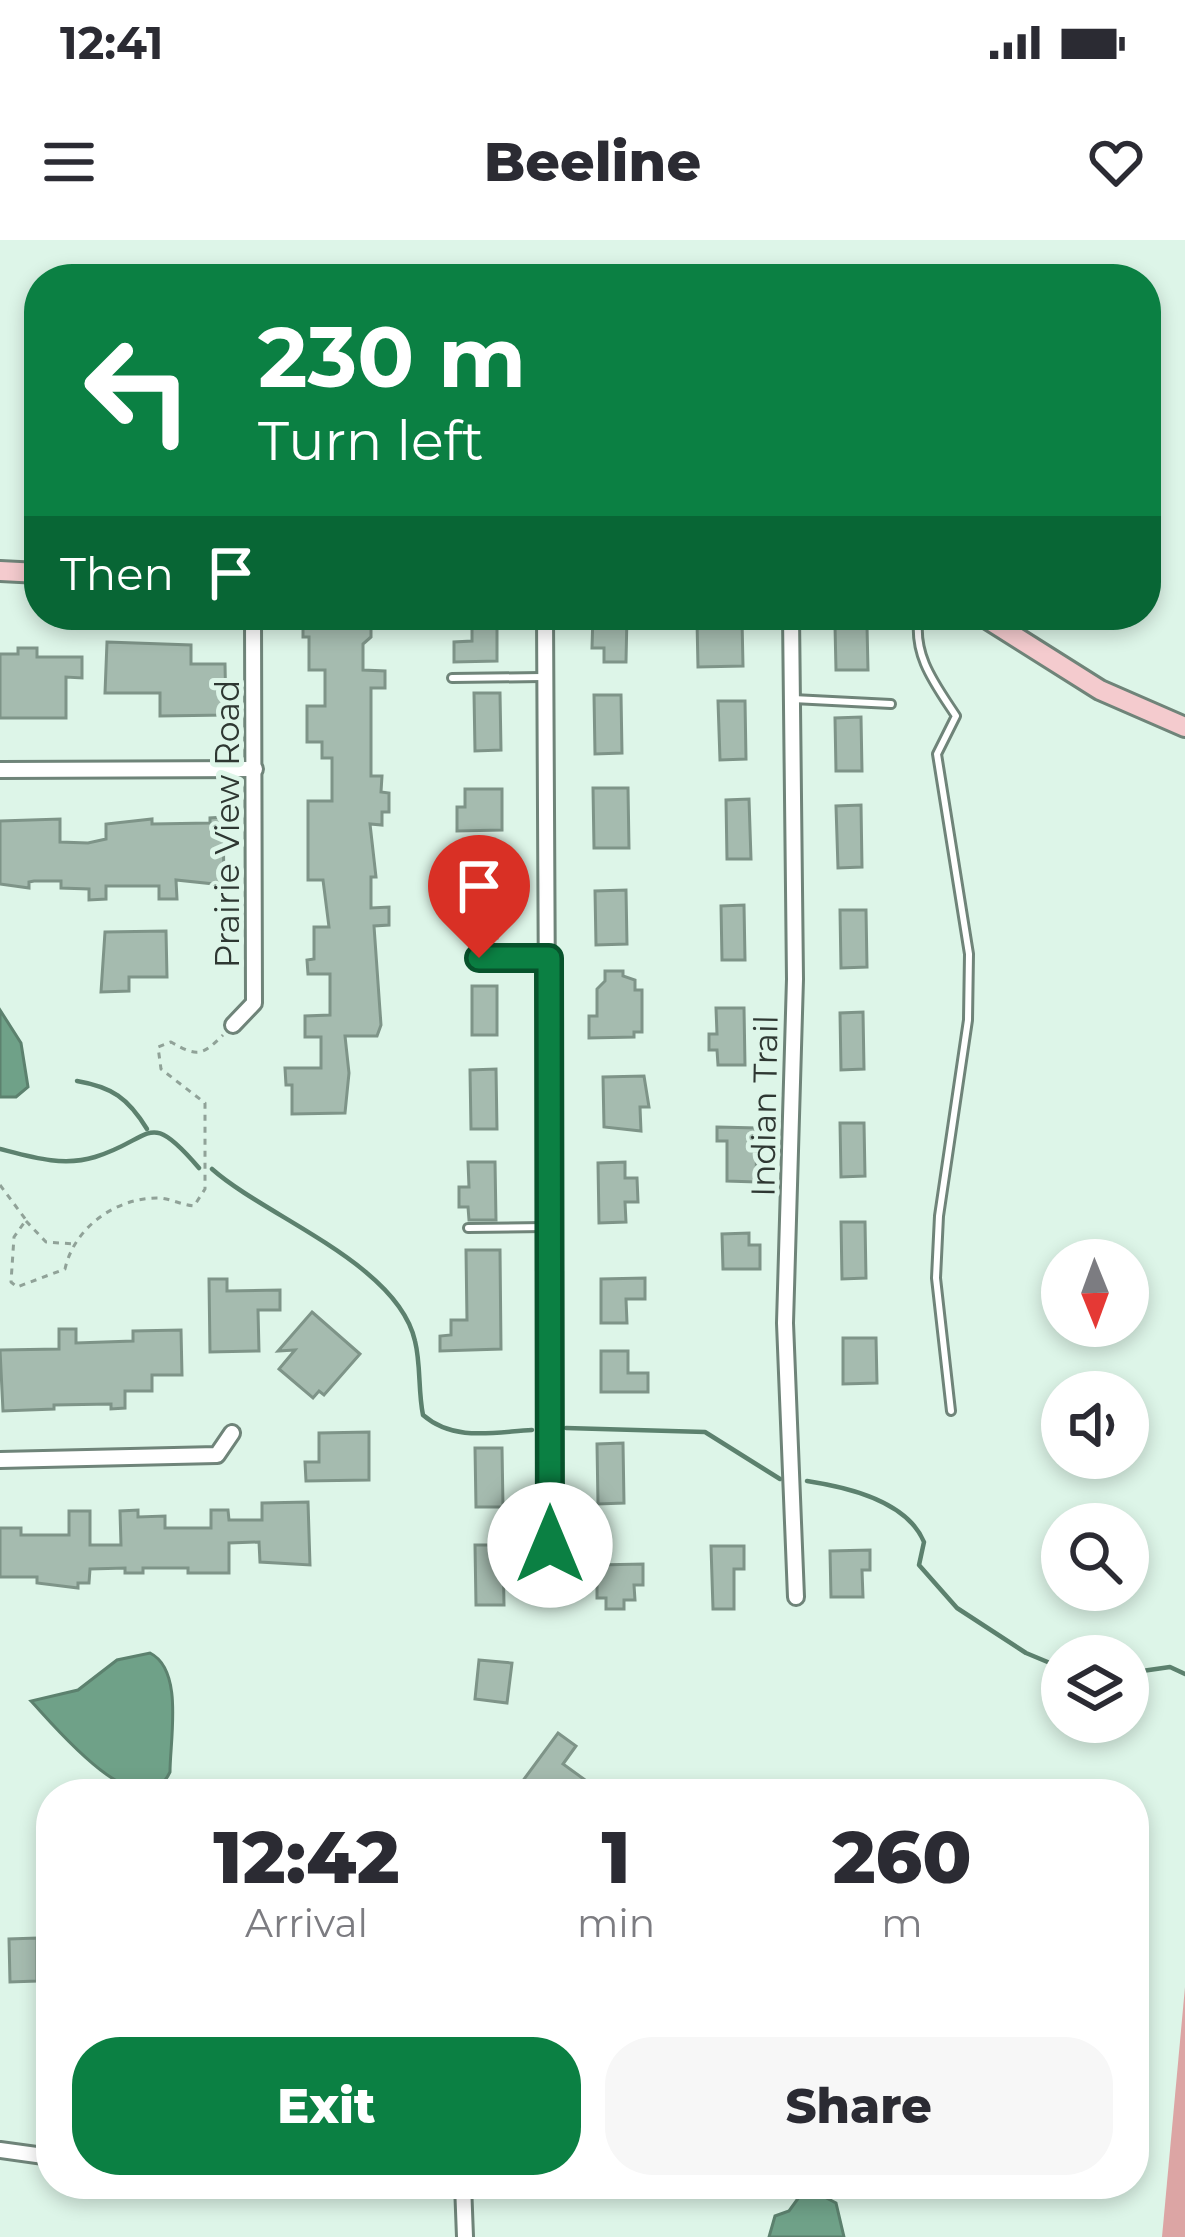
<!DOCTYPE html>
<style>
:root{--surface:#fff;--page:#f7f7f7;--text:#2b2b33;--muted:#7c7c81;--accent:#0b8043}
body{margin:0;font-family:Montserrat,sans-serif;background:var(--page);color:var(--text);height:100vh;display:flex;flex-direction:column;font-size:45px;white-space:nowrap}
*{box-sizing:border-box;margin:0}
p{font-size:39px;color:var(--muted)}
.icon{flex:none;width:66px;height:66px;fill:none;stroke:currentColor;stroke-width:2;stroke-linecap:round;stroke-linejoin:round}
.map{position:relative;flex:1;overflow:hidden}
.drawer{position:absolute;left:36px;top:1539px;width:1113px;height:420px;display:flex;flex-direction:column;background:var(--surface);border-radius:48px;box-shadow:0 6px 18px #0003}
.drawer>*{flex:none}
.guide{position:absolute;left:24px;top:24px;width:1137px;height:366px;border-radius:48px;box-shadow:0 6px 18px #0003;background:#0b8043;color:#fff;overflow:hidden}
.needle{width:78px;rotate:179deg}
.controls{position:absolute;left:1041px;top:999px;display:grid;gap:24px}
.controls a{display:grid;place-items:center;width:108px;height:108px;border-radius:50%;background:var(--surface);box-shadow:0 6px 18px #0003;font-size:60px}
.pin{position:absolute;display:grid;place-items:center;width:102px;height:102px;color:#fff;margin:-123px -51px;border-radius:50% 50% 50% 0;rotate:-45deg;box-shadow:0 0 12px #0007}
.pin .icon{rotate:45deg}
.me{position:absolute;width:132px;margin:-66px;rotate:0deg;stroke-linejoin:round;filter:drop-shadow(0 0 9px #0008)}
.turn{display:flex;align-items:center;gap:42px;height:252px;padding:0 36px;font-size:54px}
.turn .icon{width:156px;height:156px;stroke-width:2.5}
.turn b{display:block;font-size:84px;line-height:102px}
.then{display:flex;align-items:center;height:114px;padding:0 36px;background:#0003;gap:24px;font-size:45px}
.eta{display:flex;justify-content:space-evenly;align-items:center;height:204px;text-align:center}
.eta b{font-size:72px;font-weight:800;line-height:84px}
.cta{display:flex;gap:24px;margin-top:auto;padding:24px 36px}
.cta a{flex:1;height:138px;border-radius:48px;background:var(--accent);color:#fff;font-size:48px;font-weight:800;line-height:138px;text-align:center}
.cta a+a{background:var(--page);color:var(--text)}
.status{display:flex;justify-content:space-between;align-items:center;height:84px;padding:0 60px;background:var(--surface);direction:ltr}
.status svg{height:33px;fill:currentColor}
header{display:flex;justify-content:space-between;align-items:center;height:156px;padding:0 36px;background:var(--surface);font-size:54px;font-weight:800}
.map>svg:first-child{display:block}
.forest{fill:#dca5a4}
.water{fill:#6fa188;stroke:#5c816e;stroke-width:3}
.lines{fill:none;stroke-linecap:round;stroke-linejoin:round}
.stream{stroke:#5c816e;stroke-width:4.5}
.building{fill:#a5bbaf;stroke:#7e9488;stroke-width:3}
.lane-casing{stroke:#6f8479;stroke-width:12}
.street-casing{stroke:#6f8479;stroke-width:20}
.secondary-casing{stroke:#6f8479;stroke-width:24}
.path{stroke:#90a298;stroke-width:3;stroke-dasharray:6 6;stroke-linecap:butt}
.lane{stroke:#fff;stroke-width:6}
.street{stroke:#fff;stroke-width:14}
.secondary{stroke:#f4cbce;stroke-width:18}
.route-casing{stroke:#07532c;stroke-width:30}
.route{stroke:#0b8043;stroke-width:21}
.labels{text-anchor:middle;stroke-width:10;stroke-linejoin:round;paint-order:stroke}
.street-label{font-size:33px;fill:#2e3732;stroke:#ddf5e8}
</style>
<div class="status"><b>12:41</b><svg viewBox="0 0 49 12"><path d="M0 12V9h3v3zM5 12V6h3v6zM10 12V3h3v9zM15 12V0h3v12zM26 1h20v11H26zM47 4h2v5h-2z"/></svg></div>
<header><svg class="icon" aria-label="menu" viewBox="0 0 24 24"><path d="M4 6h16M4 12h16M4 18h16"/></svg>Beeline<svg class="icon" aria-label="heart" viewBox="0 0 24 24"><path d="M12 20l-8-8c-3-5 5-10 8-4 3-6 11-1 8 4z"/></svg></header>
<div class="map">
<svg width="1185" height="1997" viewBox="0 0 1185 1997">
<rect width="100%" height="100%" fill="#ddf5e8"/>
<!-- forest -->
<polygon class="forest" points="1185,1747 1185,1997 1162,1997"/>
<!-- water -->
<g class="water">
<polygon points="0,770 21,803 28,847 16,857 0,857"/>
<path d="M 150,1413 C 184,1430 170,1499 170,1532 C 141,1593 52,1483 31,1461 L 78,1450 L 117,1420 Z"/>
<polygon points="815,1952 836,1963 844,1997 769,1997 775,1976 789,1971 802,1953"/>
</g>
<g class="lines">
<!-- stream -->
<g class="stream">
<path d="M 77,841 C 112,847 128,858 147,889"/>
<path d="M 0,909 C 31,917 63,927 95,917 C 154,899 147,867 199,928"/>
<path d="M 212,929 C 266,977 398,1024 415,1101 C 421,1125 418,1151 423,1175 C 454,1202 494,1192 532,1190"/>
<polyline points="566,1188 705,1192 780,1239"/>
<path d="M 807,1241 C 847,1247 907,1261 924,1302 L 919,1325 L 957,1368 L 1026,1413 L 1062,1428"/>
<polyline points="1128,1433 1170,1427 1185,1434"/>
</g>
</g>
<!-- building -->
<g class="building">
<polygon points="593,375 627,375 626,422 604,422 604,408 592,408"/>
<polygon points="472,377 497,377 497,421 454,422 454,402 472,401"/>
<polygon points="742,380 743,426 698,427 697,381"/>
<polygon points="371,382 371,397 363,404 363,430 385,431 385,448 371,448 371,536 382,536 381,552 389,553 389,572 382,572 382,585 370,584 376,637 371,637 371,668 389,667 389,685 374,686 381,785 377,796 345,796 349,833 345,873 292,874 292,845 286,845 285,828 321,828 321,797 305,797 305,776 330,775 330,734 308,734 307,720 314,719 314,687 329,687 323,640 308,640 308,561 332,561 332,518 322,518 322,502 307,502 307,466 325,466 325,430 309,430 309,397 303,397 303,383"/>
<polygon points="835,386 867,386 868,430 836,430"/>
<polygon points="107,402 191,405 191,424 225,424 226,475 160,476 160,453 105,453"/>
<polygon points="18,408 37,408 37,417 82,417 82,438 66,437 66,478 0,478 0,414 18,414"/>
<polygon points="474,453 500,453 501,510 475,511"/>
<polygon points="594,455 621,455 622,513 595,514"/>
<polygon points="718,461 745,461 746,519 720,520"/>
<polygon points="861,477 862,531 836,531 835,478"/>
<polygon points="593,548 628,548 629,608 594,608"/>
<polygon points="465,549 502,549 502,590 457,591 457,567 465,567"/>
<polygon points="749,559 751,619 727,619 726,560"/>
<polygon points="861,565 862,627 838,628 836,566"/>
<polygon points="223,577 224,645 176,640 177,659 159,659 159,646 106,646 106,659 89,660 89,649 61,648 61,641 34,641 29,642 29,648 0,644 0,581 60,579 60,602 88,603 106,599 106,584 152,579 152,584 210,583 210,578"/>
<polygon points="496,642 497,698 471,698 470,643"/>
<polygon points="626,650 627,704 596,705 595,651"/>
<polygon points="744,665 745,720 722,720 721,666"/>
<polygon points="840,670 866,670 867,727 841,728"/>
<polygon points="166,691 167,737 129,737 129,751 101,752 105,692"/>
<polygon points="605,731 623,731 623,736 635,740 635,750 642,750 642,792 634,792 634,797 589,798 589,776 597,776 597,749 605,741"/>
<rect x="472" y="746" width="25" height="49"/>
<polygon points="716,768 744,768 745,825 718,825 717,810 709,810 709,794 717,794"/>
<polygon points="863,772 864,829 841,830 840,773"/>
<polygon points="496,829 497,889 471,889 470,830"/>
<polygon points="644,836 649,867 640,867 641,891 604,887 603,837"/>
<polygon points="840,883 864,883 865,936 841,937"/>
<polygon points="717,887 757,888 756,942 727,941 727,901 717,901"/>
<polygon points="468,922 495,922 496,980 469,980 468,967 459,967 459,947 469,947"/>
<polygon points="625,922 625,938 637,938 638,962 625,962 626,982 599,983 598,923"/>
<polygon points="841,982 865,982 866,1038 842,1039"/>
<polygon points="749,993 749,1005 760,1005 760,1029 723,1029 722,994"/>
<polygon points="466,1010 500,1010 501,1109 440,1111 440,1096 451,1095 451,1080 467,1080"/>
<polygon points="645,1038 645,1059 626,1059 627,1083 601,1083 601,1039"/>
<polygon points="209,1039 227,1039 227,1051 280,1050 280,1070 258,1070 259,1111 210,1112"/>
<polygon points="312,1072 360,1114 324,1155 319,1151 313,1158 279,1129 295,1110 278,1111"/>
<polygon points="59,1089 76,1089 76,1103 133,1101 133,1091 181,1090 182,1135 152,1135 152,1151 125,1151 125,1168 111,1169 111,1164 54,1165 54,1169 3,1171 0,1110 59,1109"/>
<polygon points="843,1098 876,1098 877,1143 843,1144"/>
<polygon points="601,1111 628,1111 628,1133 648,1133 648,1152 601,1152"/>
<polygon points="369,1192 369,1240 306,1241 305,1222 319,1222 319,1193"/>
<polygon points="623,1203 624,1263 598,1264 597,1204"/>
<polygon points="475,1208 502,1208 503,1267 476,1267"/>
<polygon points="308,1262 310,1325 260,1322 259,1302 229,1303 229,1333 188,1333 188,1328 143,1328 143,1333 125,1333 125,1328 90,1329 89,1343 78,1343 78,1348 37,1343 37,1337 0,1337 0,1288 21,1288 21,1295 69,1295 69,1271 90,1271 90,1305 121,1305 120,1271 138,1270 138,1277 165,1276 165,1288 211,1288 211,1270 228,1270 229,1280 262,1280 262,1263"/>
<polygon points="475,1305 503,1305 504,1365 476,1365"/>
<polygon points="711,1306 744,1306 744,1329 734,1329 734,1369 713,1369"/>
<polygon points="870,1310 870,1330 862,1330 863,1357 831,1357 830,1311"/>
<polygon points="643,1324 643,1345 634,1345 635,1360 624,1360 624,1369 606,1369 606,1358 597,1358 597,1325"/>
<polygon points="479,1420 512,1423 507,1463 475,1459"/>
<polygon points="558,1493 576,1506 563,1524 592,1545 585,1554 531,1554 519,1546"/>
<polygon points="37,1698 37,1741 10,1742 9,1699"/>
</g>
<g class="lines">
<defs>
<g id="lane">
<path d="M 919,375 C 912,415 935,444 956,476 L 937,514 L 969,714 L 968,780 L 939,976 L 936,1038 L 951,1171"/>
<polyline points="452,438 542,437"/>
<polyline points="793,459 891,464"/>
<polyline points="479,719 545,718"/>
<polyline points="468,988 545,987"/>
</g>
<g id="street">
<polyline points="545,375 550,1350"/>
<polyline points="791,375 795,739 785,1083 796,1357"/>
<polyline points="0,530 255,529"/>
<polyline points="233,785 254,763 253,375"/>
<polyline points="0,1220 217,1215 232,1193"/>
<polyline points="0,1910 51,1917"/>
<polyline points="463,1944 465,1997"/>
</g>
<g id="secondary">
<polyline points="0,331 39,333"/>
<polyline points="981,375 1100,450 1185,487"/>
</g>
</defs>
<!-- lane casing -->
<use href="#lane" class="lane-casing"/>
<!-- street casing -->
<use href="#street" class="street-casing"/>
<!-- secondary casing -->
<use href="#secondary" class="secondary-casing"/>
<!-- path -->
<g class="path">
<path d="M 0,945 L 26,980 L 14,997 L 11,1042 L 17,1047 L 65,1029 C 74,988 115,958 157,958 C 170,958 181,965 194,966 L 205,949 L 205,863 L 161,829 L 158,807 L 171,802 C 197,817 202,816 223,795"/>
<polyline points="26,981 46,1002 74,1004"/>
</g>
<!-- lane -->
<use href="#lane" class="lane"/>
<!-- street -->
<use href="#street" class="street"/>
<!-- secondary -->
<use href="#secondary" class="secondary"/>
</g>
<g class="lines">
<defs>
<polyline id="route" points="479,718 549,718 550,1305"/>
</defs>
<!-- route casing -->
<use href="#route" class="route-casing"/>
<!-- route -->
<use href="#route" class="route"/>
</g>
<g class="labels">
<!-- street labels -->
<g class="street-label">
<text transform="translate(227 584) rotate(-90)" y="12">Prairie View Road</text>
<text transform="translate(764 866) rotate(-89)" y="12">Indian Trail</text>
</g>
</g>
</svg>
<div class="controls">
<a><svg class="needle" viewBox="-14 -14 28 28"><path d="M0-13l5 13h-10z" fill="#e53935"/><path d="M0 13l5-13h-10z" fill="#7c7c81"/></svg></a>
<a><svg class="icon" aria-label="sound" viewBox="0 0 24 24"><path d="M4 9h4l5-4v14l-5-4H4zM17 9q2 3 0 6"/></svg></a>
<a><svg class="icon" aria-label="search" viewBox="0 0 24 24"><circle cx="10" cy="10" r="6"/><path d="M15 15l6 6"/></svg></a>
<a><svg class="icon" aria-label="layers" viewBox="0 0 24 24"><path d="M12 4l9 5-9 5-9-5zM3 14l9 5 9-5"/></svg></a>
</div>
<div class="pin" style="left:479px;top:718px;background:#d93025"><svg class="icon" aria-label="arrive" viewBox="0 0 24 24"><path d="M6 21V4h12l-3 4 3 4H6"/></svg></div>
<svg class="me" style="left:550px;top:1305px" viewBox="-20 -20 40 40"><circle r="19" fill="#fff"/><path d="M0-13L10 11 0 6-10 11z" fill="#0b8043"/></svg>
<div class="guide">
<div class="turn"><svg class="icon" aria-label="left" viewBox="0 0 24 24"><path d="M17 20v-9H6M10 6l-5 5 5 5"/></svg><div><b>230 m</b>Turn left</div></div>
<div class="then">Then<svg class="icon" aria-label="arrive" viewBox="0 0 24 24"><path d="M6 21V4h12l-3 4 3 4H6"/></svg></div>
</div>
<section class="drawer">
<div class="eta">
<div><b>12:42</b><p>Arrival</p></div>
<div><b>1</b><p>min</p></div>
<div><b>260</b><p>m</p></div>
</div>
<div class="cta"><a>Exit</a><a>Share</a></div>
</section>
</div>
